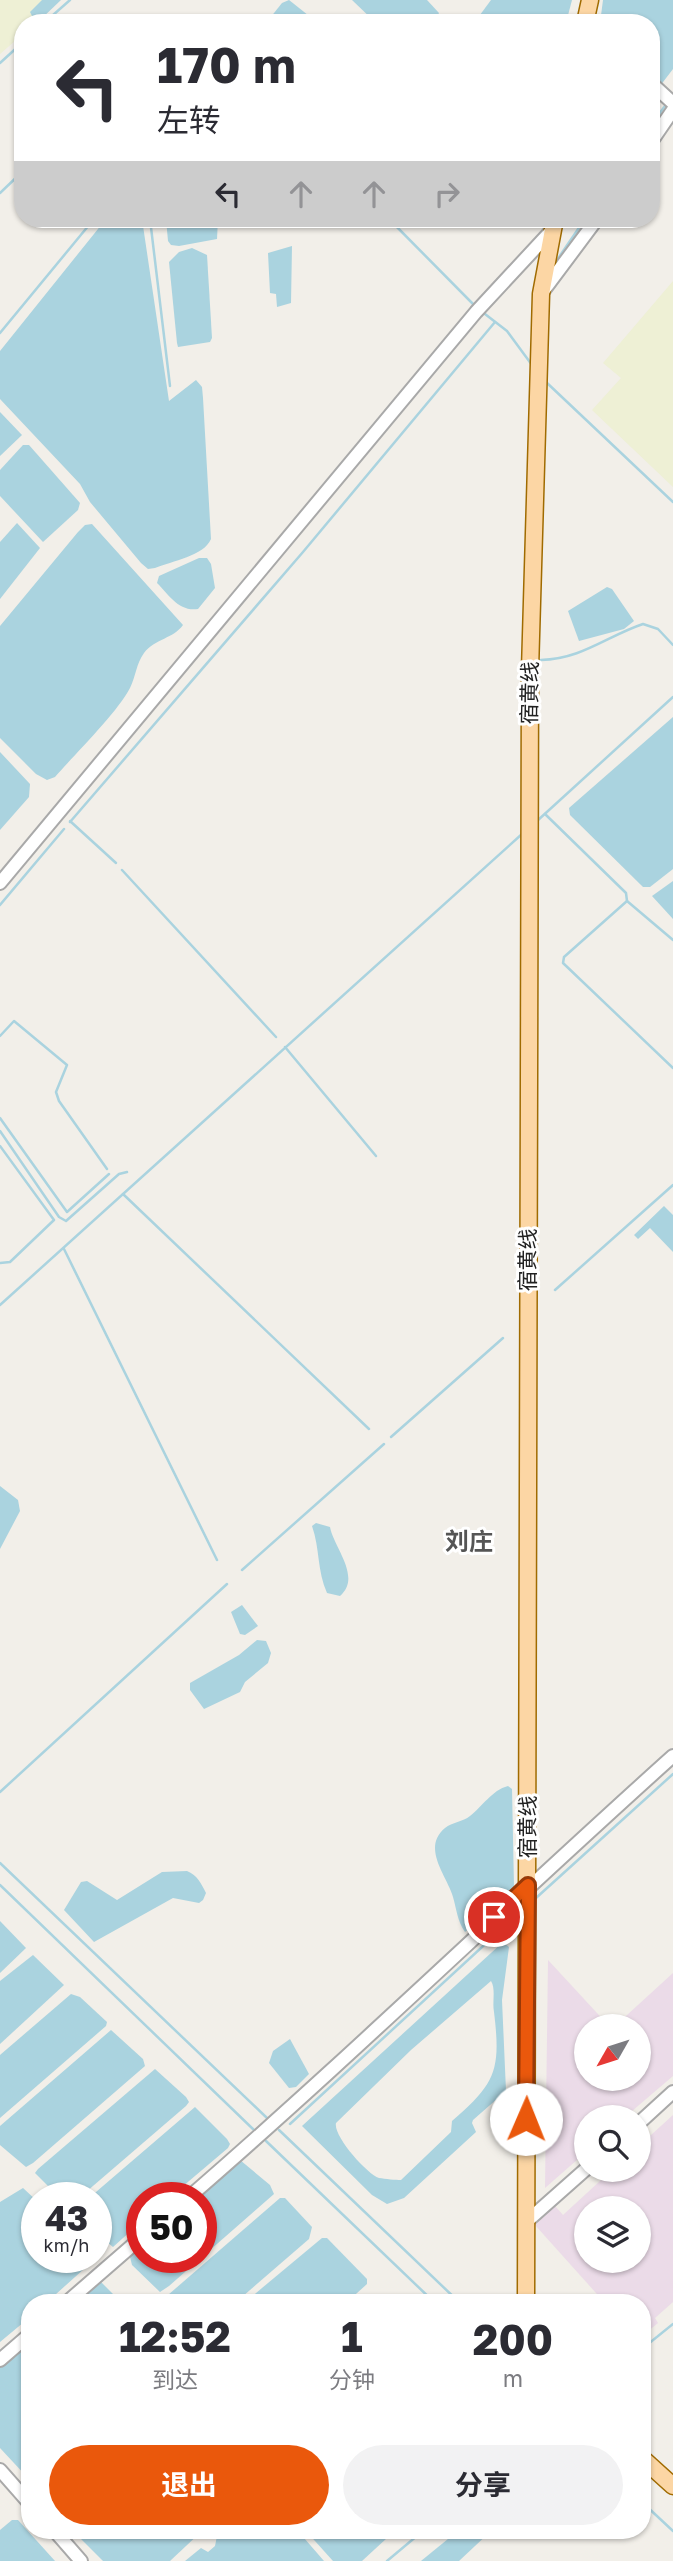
<!DOCTYPE html>
<html lang="zh">
<meta charset="utf-8">
<style>
:root{--surface:#fff;--page:#f2f2f3;--text:#2b2b33;--muted:#7c7c81;--accent:#ea580c}
body{margin:0;font-family:"Golos Text","Noto Sans SC",sans-serif;background:var(--page);color:var(--text);height:100vh;display:flex;flex-direction:column;font-size:26px;white-space:nowrap}
*{box-sizing:border-box;margin:0}
p{font-size:23px;color:var(--muted)}
.icon{flex:none;width:38px;height:38px;fill:none;stroke:currentColor;stroke-width:2;stroke-linecap:round;stroke-linejoin:round}
.map{position:relative;flex:1;overflow:hidden}
.sheet{position:absolute;left:21px;top:2294px;width:630px;height:245px;display:flex;flex-direction:column;background:var(--surface);border-radius:28px;box-shadow:0 2px 5px #0004}
.sheet>*{flex:none}
.top-card{position:absolute;left:14px;top:14px;width:646px;height:214px;border-radius:28px;box-shadow:0 2px 5px #0004;background:#fff;color:var(--text);overflow:hidden}
.needle{width:46px;rotate:231deg}
.buttons{position:absolute;left:574px;top:2014px;display:grid;gap:14px}
.buttons a{display:grid;place-items:center;width:77px;height:77px;border-radius:50%;background:var(--surface);box-shadow:0 2px 5px #0004;font-size:35px}
.speed{position:absolute;left:21px;top:2182px;display:flex;gap:14px;font-size:35px;font-weight:700;text-align:center}
.speed>*{display:grid;place-content:center;width:91px;height:91px;border-radius:50%;background:var(--surface);box-shadow:0 2px 5px #0004;line-height:1}
.speed small{font-size:18px;font-weight:400}
.speed .limit{border:10px solid #d22;background:#fff;color:#111}
.pin{position:absolute;display:grid;place-items:center;width:60px;height:60px;color:#fff;margin:-30px;border:4px solid #fff;border-radius:50%;box-shadow:0 2px 7px #0007}
.me{position:absolute;width:77px;margin:-38px;rotate:1deg;stroke-linejoin:round;filter:drop-shadow(0 0 5px #0008)}
.turn{display:flex;align-items:center;gap:24px;height:147px;padding:0 28px;font-size:32px}
.turn .icon{width:91px;height:91px;stroke-width:2.5}
.turn b{display:block;font-size:49px;line-height:60px}
.lanes{display:flex;align-items:center;height:66px;padding:0 28px;background:#0003;justify-content:center;gap:35px;direction:ltr}
.lanes .off{opacity:.35}
.eta{display:flex;justify-content:space-evenly;align-items:center;height:119px;text-align:center}
.eta b{font-size:42px;font-weight:700;line-height:49px}
.primary-button{display:flex;gap:14px;margin-top:auto;padding:14px 28px}
.primary-button a{flex:1;height:80px;border-radius:42px;background:var(--accent);color:#fff;font-size:28px;font-weight:700;line-height:80px;text-align:center}
.primary-button a+a{background:var(--page);color:var(--text)}
.map>svg:first-child{display:block}
.industrial{fill:#ebdbe8;fill-rule:evenodd}
.farmland{fill:#eef0d5}
.water{fill:#aad3df;fill-rule:evenodd}
.lines{fill:none;stroke-linecap:round;stroke-linejoin:round}
.stream{stroke:#aad3df;stroke-width:2.5}
.minor-casing{stroke:#a9a9a9;stroke-width:16}
.major-casing{stroke:#a06b00;stroke-width:19}
.minor{stroke:#fff;stroke-width:12}
.major{stroke:#fcd6a4;stroke-width:16}
.route-casing{stroke:#983908;stroke-width:18}
.route{stroke:#ea580c;stroke-width:12}
.labels{text-anchor:middle;stroke-width:6;stroke-linejoin:round;paint-order:stroke}
.street-label{font-size:21px;fill:#222;stroke:#fff}
.quarter-label{font-size:24px;font-weight:bold;fill:#555;stroke:#fff}
</style>
<div class="map">
<svg width="673" height="2561" viewBox="0 0 673 2561">
<rect width="100%" height="100%" fill="#f2efe9"/>
<!-- industrial -->
<g class="industrial">
<polygon points="548,1960 609,2026 586,2026 586,2079 639,2079 639,2026 615,2026 673,1973 673,2076 625,2117 586,2118 586,2152 545,2188"/>
<path d="M 673,2115 L 673,2302 L 655,2318 L 658,2323 L 642,2336 L 642,2303 L 605,2303 L 535,2225 L 555,2206 L 563,2215 L 612,2170 L 639,2170 L 639,2146 ZM 586,2208 L 639,2208 L 639,2261 L 586,2261 Z"/>
</g>
<!-- farmland -->
<g class="farmland">
<polygon points="0,0 60,0 35,23 23,23 23,34 0,54"/>
<polygon points="673,281 673,487 592,410 621,378 603,363"/>
</g>
<!-- water -->
<g class="water">
<polygon points="42,0 61,0 39,21 34,20 30,12"/>
<polygon points="289,0 318,23 266,23 282,3"/>
<polygon points="352,0 427,0 439,13 434,23 376,23"/>
<polygon points="491,0 572,0 566,23 474,23"/>
<polygon points="603,0 673,0 673,69 660,86 651,79 651,23 600,23"/>
<path d="M 106,219 L 142,219 L 169,401 L 196,380 L 202,387 L 203,398 L 211,539 C 204,556 172,561 155,568 L 148,569 L 141,563 L 90,502 L 80,484 L 0,399 L 0,351 Z"/>
<polygon points="166,219 218,219 217,239 179,246 171,245 168,241"/>
<polygon points="292,246 291,303 277,307 276,294 270,293 268,253"/>
<polygon points="192,248 207,255 212,338 210,342 178,347 177,343 169,262 179,252"/>
<polygon points="0,412 22,435 0,456"/>
<polygon points="23,445 29,445 80,503 78,510 43,542 0,496 0,470"/>
<polygon points="17,523 40,548 0,599 0,542"/>
<path d="M 92,524 L 183,625 C 173,639 156,638 144,653 C 136,664 136,676 130,688 C 117,713 75,754 55,777 L 47,780 L 36,774 L 0,738 L 0,626 L 78,532 L 85,525 Z"/>
<path d="M 199,558 L 207,558 L 211,564 L 215,588 L 198,609 C 179,612 169,595 157,583 L 159,576 Z"/>
<polygon points="607,587 612,589 634,621 624,629 579,641 568,611"/>
<polygon points="673,717 673,869 650,887 643,887 570,815 569,808"/>
<polygon points="0,752 30,784 29,797 0,830"/>
<polygon points="673,881 673,919 652,896"/>
<polygon points="664,1206 673,1215 673,1252 650,1228 638,1239 634,1235"/>
<polygon points="0,1486 18,1500 20,1511 0,1549"/>
<path d="M 316,1523 L 330,1527 C 334,1548 362,1577 340,1596 L 327,1593 C 317,1571 320,1549 312,1526 Z"/>
<polygon points="242,1605 258,1626 245,1635 240,1634 231,1612"/>
<polygon points="257,1640 266,1641 271,1653 268,1663 245,1682 240,1692 204,1709 190,1690 190,1683 239,1655"/>
<path d="M 508,1786 L 512,1789 L 514,1887 L 465,1932 C 457,1920 457,1911 453,1897 C 447,1876 421,1848 445,1828 C 452,1822 463,1822 470,1816 C 482,1807 492,1790 508,1786 Z"/>
<path d="M 187,1871 C 197,1875 201,1883 206,1893 L 203,1900 L 199,1903 L 173,1898 L 94,1942 L 64,1910 L 81,1882 L 87,1881 L 117,1900 L 162,1872 Z"/>
<polygon points="0,1921 26,1948 0,1973"/>
<path d="M 503,1942 L 509,1947 L 502,2000 L 506,2091 L 473,2120 L 472,2123 L 476,2132 L 404,2198 L 387,2204 L 372,2195 L 302,2126 ZM 491,1981 C 496,1989 492,2002 494,2012 C 501,2070 496,2083 452,2121 L 451,2132 L 401,2180 C 396,2180 385,2179 379,2178 C 367,2174 333,2136 336,2123 L 411,2050 Z"/>
<polygon points="33,1955 64,1985 0,2044 0,1981"/>
<polygon points="71,1994 80,1997 107,2022 106,2026 0,2118 0,2055"/>
<polygon points="111,2030 143,2059 145,2066 33,2163 26,2167 0,2145 0,2126"/>
<polygon points="290,2039 309,2074 296,2087 289,2088 269,2063 273,2051"/>
<polygon points="155,2069 186,2097 189,2102 186,2106 79,2198 60,2198 35,2173 38,2169"/>
<polygon points="195,2107 227,2139 230,2144 228,2148 169,2198 142,2198 142,2221 113,2247 96,2233 96,2198 89,2198"/>
<polygon points="240,2160 270,2185 274,2194 169,2286 160,2292 132,2265 130,2257 142,2245 142,2258 201,2258 201,2198 196,2198"/>
<polygon points="23,2188 37,2201 37,2258 94,2258 94,2260 46,2303 30,2303 30,2317 0,2342 0,2202"/>
<polygon points="280,2198 285,2198 312,2227 309,2239 235,2303 168,2302 166,2299 168,2295"/>
<polygon points="322,2238 327,2238 367,2279 367,2284 346,2303 244,2303"/>
<polygon points="99,2280 122,2303 72,2303"/>
<polygon points="30,2340 30,2476 27,2477 0,2448 0,2365"/>
<polygon points="12,2520 18,2520 55,2561 0,2561 0,2530"/>
<polygon points="459,2530 491,2531 459,2561 421,2561"/>
<polygon points="77,2531 77,2530 202,2531 170,2561 103,2561 81,2539"/>
<polygon points="218,2531 298,2531 324,2561 185,2561 201,2548 208,2552 215,2546"/>
<polygon points="306,2531 389,2531 387,2538 362,2561 333,2561"/>
</g>
<g class="lines">
<!-- stream -->
<g class="stream">
<polyline points="44,23 70,0"/>
<polyline points="176,23 180,19 183,23"/>
<polyline points="0,63 23,42"/>
<polyline points="651,125 665,106"/>
<polyline points="0,193 23,171"/>
<polyline points="150,219 170,386"/>
<polyline points="389,219 473,304"/>
<polyline points="557,260 585,219"/>
<polyline points="485,314 507,331 532,365"/>
<polyline points="0,333 94,219"/>
<polyline points="546,382 673,502"/>
<path d="M 541,660 C 582,659 607,636 643,624 L 658,629 L 673,645"/>
<polyline points="545,814 626,893 627,901"/>
<polyline points="70,821 116,863"/>
<polyline points="537,821 673,697"/>
<polyline points="70,822 303,552 495,322"/>
<polyline points="122,870 276,1037"/>
<polyline points="0,905 64,829"/>
<polyline points="673,940 627,901 564,957 563,963 673,1068"/>
<polyline points="0,1036 14,1021 67,1065 56,1092 59,1101 107,1169"/>
<polyline points="285,1047 376,1156"/>
<polyline points="0,1118 67,1212 109,1174"/>
<polyline points="0,1131 59,1217 66,1221 119,1174 127,1172"/>
<polyline points="0,1146 54,1220 10,1262 0,1263"/>
<polyline points="123,1194 369,1429"/>
<polyline points="64,1249 217,1560"/>
<polyline points="555,1290 673,1185"/>
<polyline points="0,1305 522,834"/>
<polyline points="391,1437 503,1338"/>
<polyline points="242,1570 384,1444"/>
<polyline points="0,1792 227,1584"/>
<polyline points="0,1863 267,2118"/>
<polyline points="0,1885 254,2130"/>
<polyline points="536,1898 673,1774"/>
<polyline points="290,2124 519,1913"/>
<polyline points="279,2130 460,2303"/>
<polyline points="266,2141 435,2303"/>
<polyline points="642,2349 673,2324"/>
<polyline points="642,2502 673,2531"/>
<polyline points="387,2561 424,2530"/>
</g>
<defs>
<g id="minor">
<polyline points="651,83 673,103"/>
<polyline points="651,142 673,110"/>
<polyline points="541,294 597,219"/>
<polyline points="0,883 476,312 553,229"/>
<polyline points="639,2123 673,2092"/>
<path d="M 188,2198 C 353,2055 510,1902 673,1756"/>
<polyline points="525,2223 586,2169"/>
<polyline points="66,2303 142,2237"/>
<polyline points="0,2360 30,2334"/>
<polyline points="0,2470 30,2504"/>
<polyline points="54,2530 81,2561"/>
</g>
<g id="major">
<polyline points="585,23 590,0"/>
<polyline points="526,2303 530,670 541,294 555,219"/>
<polyline points="642,2458 673,2486"/>
</g>
</defs>
<!-- minor casing -->
<use href="#minor" class="minor-casing"/>
<!-- major casing -->
<use href="#major" class="major-casing"/>
<!-- minor -->
<use href="#minor" class="minor"/>
<!-- major -->
<use href="#major" class="major"/>
</g>
<g class="lines">
<defs>
<polyline id="route" points="494,1917 528,1885 526,2119"/>
</defs>
<!-- route casing -->
<use href="#route" class="route-casing"/>
<!-- route -->
<use href="#route" class="route"/>
</g>
<g class="labels">
<!-- street labels -->
<g class="street-label">
<text transform="translate(530 693) rotate(-89)" y="7">宿黄线</text>
<text transform="translate(528 1260) rotate(-90)" y="7">宿黄线</text>
<text transform="translate(528 1827) rotate(-90)" y="7">宿黄线</text>
</g>
<!-- quarter labels -->
<g class="quarter-label">
<text x="469" y="1550">刘庄</text>
</g>
</g>
</svg>
<div class="buttons">
<a><svg class="needle" viewBox="-14 -14 28 28"><path d="M0-13l5 13h-10z" fill="#e53935"/><path d="M0 13l5-13h-10z" fill="#7c7c81"/></svg></a>
<a><svg class="icon" aria-label="search" viewBox="0 0 24 24"><circle cx="10" cy="10" r="6"/><path d="M15 15l6 6"/></svg></a>
<a><svg class="icon" aria-label="layers" viewBox="0 0 24 24"><path d="M12 4l9 5-9 5-9-5zM3 14l9 5 9-5"/></svg></a>
</div>
<div class="speed"><div>43<small>km/h</small></div><div class="limit">50</div></div>
<div class="pin" style="left:494px;top:1917px;background:#d93025"><svg class="icon" aria-label="arrive" viewBox="0 0 24 24"><path d="M6 21V4h12l-3 4 3 4H6"/></svg></div>
<svg class="me" style="left:526px;top:2119px" viewBox="-20 -20 40 40"><circle r="19" fill="#fff"/><path d="M0-13L10 11 0 6-10 11z" fill="#ea580c"/></svg>
<div class="top-card">
<div class="turn"><svg class="icon" aria-label="left" viewBox="0 0 24 24"><path d="M17 20v-9H6M10 6l-5 5 5 5"/></svg><div><b>170 m</b>左转</div></div>
<div class="lanes"><svg class="icon" aria-label="left" viewBox="0 0 24 24"><path d="M17 20v-9H6M10 6l-5 5 5 5"/></svg><svg class="icon off" aria-label="ahead" viewBox="0 0 24 24"><path d="M12 20V5M6 11l6-6 6 6"/></svg><svg class="icon off" aria-label="ahead" viewBox="0 0 24 24"><path d="M12 20V5M6 11l6-6 6 6"/></svg><svg class="icon off" aria-label="right" viewBox="0 0 24 24"><path d="M7 20v-9h11M14 6l5 5-5 5"/></svg></div>
</div>
<section class="sheet">
<div class="eta">
<div><b>12:52</b><p>到达</p></div>
<div><b>1</b><p>分钟</p></div>
<div><b>200</b><p>m</p></div>
</div>
<div class="primary-button"><a>退出</a><a>分享</a></div>
</section>
</div>
